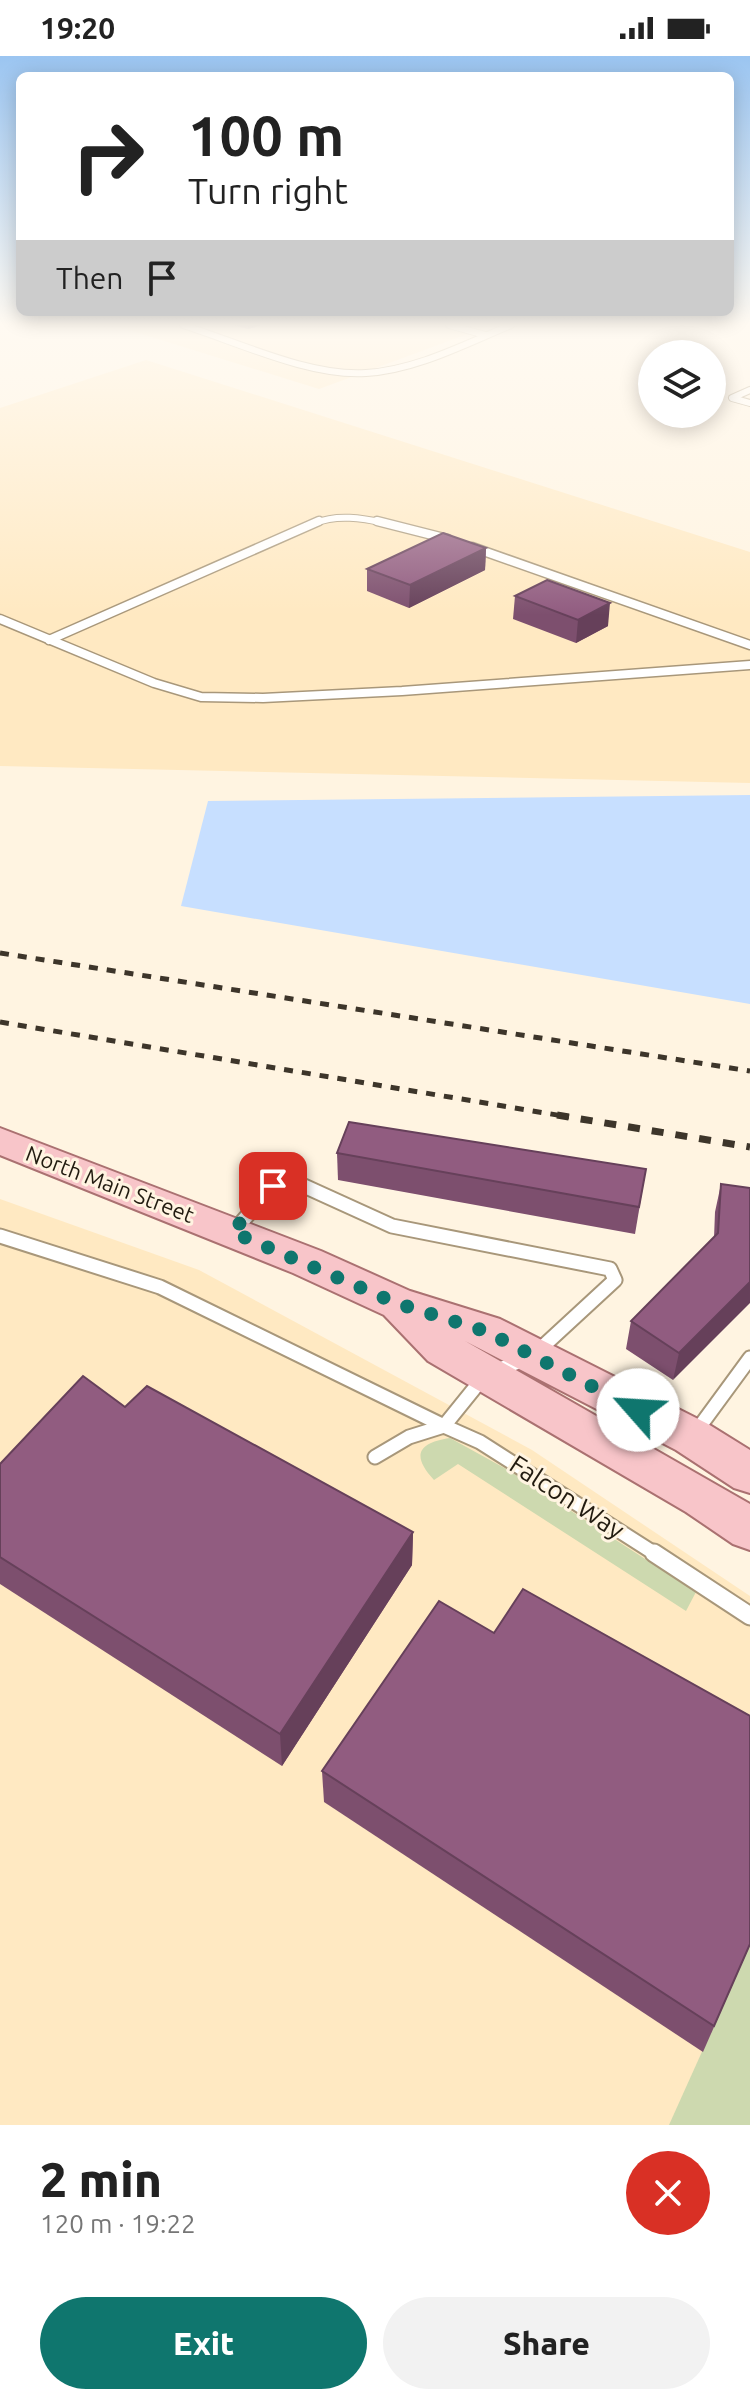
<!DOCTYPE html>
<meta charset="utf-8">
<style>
:root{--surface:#fff;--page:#f2f2f2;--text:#222;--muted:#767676;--accent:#0f766e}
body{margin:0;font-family:Ubuntu,sans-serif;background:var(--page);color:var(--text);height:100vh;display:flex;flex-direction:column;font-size:30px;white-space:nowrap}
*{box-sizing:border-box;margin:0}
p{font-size:26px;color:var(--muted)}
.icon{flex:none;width:44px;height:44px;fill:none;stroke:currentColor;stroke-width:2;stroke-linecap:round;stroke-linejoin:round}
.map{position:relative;height:2069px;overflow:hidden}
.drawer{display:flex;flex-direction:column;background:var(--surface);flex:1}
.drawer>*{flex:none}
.hud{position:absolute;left:16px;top:16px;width:718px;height:244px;border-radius:12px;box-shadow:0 4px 20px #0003;background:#fff;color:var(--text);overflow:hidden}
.buttons{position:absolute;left:638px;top:284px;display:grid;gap:16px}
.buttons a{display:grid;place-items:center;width:88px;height:88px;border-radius:50%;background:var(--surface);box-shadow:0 4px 20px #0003;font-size:40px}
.pin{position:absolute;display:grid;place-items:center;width:68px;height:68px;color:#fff;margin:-34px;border-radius:16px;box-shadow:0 4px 12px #0006}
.me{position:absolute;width:88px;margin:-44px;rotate:296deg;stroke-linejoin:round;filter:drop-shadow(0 0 6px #0008)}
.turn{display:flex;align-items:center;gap:28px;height:168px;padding:0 40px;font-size:36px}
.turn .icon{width:104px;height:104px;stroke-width:2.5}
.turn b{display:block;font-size:56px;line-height:68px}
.then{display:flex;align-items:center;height:76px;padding:0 40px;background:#0003;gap:16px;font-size:30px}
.round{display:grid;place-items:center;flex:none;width:84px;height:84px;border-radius:42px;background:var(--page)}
.head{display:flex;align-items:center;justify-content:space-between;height:136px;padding:0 40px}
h1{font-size:48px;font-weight:800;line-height:60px}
.button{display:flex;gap:16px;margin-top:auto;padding:16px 40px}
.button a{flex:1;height:92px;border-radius:48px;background:var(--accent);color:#fff;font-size:32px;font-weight:800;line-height:92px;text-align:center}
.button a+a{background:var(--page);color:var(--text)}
.status{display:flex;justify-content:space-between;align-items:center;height:56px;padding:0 40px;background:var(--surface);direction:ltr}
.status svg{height:22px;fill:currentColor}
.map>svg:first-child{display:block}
.built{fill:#ffe9c2}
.green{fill:#cdd9af}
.water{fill:#c7dfff}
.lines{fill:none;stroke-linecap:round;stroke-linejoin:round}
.service-far3-casing{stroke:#a8977a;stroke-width:8}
.service-far2-casing{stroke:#a8977a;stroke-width:11}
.service-far1-casing{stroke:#a8977a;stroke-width:17}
.service-casing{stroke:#a8977a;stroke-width:21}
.primary-casing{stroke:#aa7171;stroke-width:4}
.service-far3{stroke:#fff;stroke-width:6}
.service-far2{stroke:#fff;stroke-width:8}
.service-far1{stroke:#fff;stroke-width:13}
.service{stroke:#fff;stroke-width:17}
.primary{fill:#f8c5c9;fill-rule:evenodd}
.rail-far1{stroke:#3d352a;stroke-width:5;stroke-dasharray:9 9;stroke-linecap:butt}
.rail{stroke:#3d352a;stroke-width:7;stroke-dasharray:12 12;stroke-linecap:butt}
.wall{fill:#7d4f6e}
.shaded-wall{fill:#66405a}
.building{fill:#915c80;stroke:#66405a;stroke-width:2}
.route{stroke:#0f766e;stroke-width:14;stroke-dasharray:0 25.2}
.labels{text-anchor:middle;stroke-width:6;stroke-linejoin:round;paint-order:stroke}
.street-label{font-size:22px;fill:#221b10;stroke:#fff4e1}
.near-street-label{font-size:26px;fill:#221b10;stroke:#fff4e1}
</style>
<div class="status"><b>19:20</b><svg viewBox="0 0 49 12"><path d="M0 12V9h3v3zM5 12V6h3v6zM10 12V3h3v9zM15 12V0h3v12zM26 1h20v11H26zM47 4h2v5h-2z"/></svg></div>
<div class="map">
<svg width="750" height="2069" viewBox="0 0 750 2069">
<rect width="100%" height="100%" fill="#fff4e1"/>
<!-- built -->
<g class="built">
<polygon points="113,269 492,269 319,333"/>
<polygon points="146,304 750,496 750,727 0,710 0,352"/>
<polygon points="0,1143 199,1214 532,1394 750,1540 750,2069 0,2069"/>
</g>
<!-- green -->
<g class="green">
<path d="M 450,1382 L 508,1414 L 696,1536 L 686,1555 L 458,1408 L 434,1424 C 411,1399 418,1387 450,1382 Z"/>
<polygon points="750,1889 750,2069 669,2069"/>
</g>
<!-- water -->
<polygon class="water" points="750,739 750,948 181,850 208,745"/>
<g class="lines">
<defs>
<g id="service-far3">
<path d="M 183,269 C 237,286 310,321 366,317 C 416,314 465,288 511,269"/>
<polyline points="449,269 485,279"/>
<polyline points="750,334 732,342 750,347"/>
<path d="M 315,467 C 337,458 362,462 385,467"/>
</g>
<g id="service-far2">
<polyline points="377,465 448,483"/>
<polyline points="472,491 750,589"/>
<polyline points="0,563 154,627 201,641 263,642 402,635 750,609"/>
<polyline points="49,584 319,465"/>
</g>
<g id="service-far1">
<polyline points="234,1175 273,1130 304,1130 392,1170 610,1213 615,1224 538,1295"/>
<polyline points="0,1180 160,1231 444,1370 486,1318 524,1304"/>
<polyline points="695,1377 750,1302"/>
<polyline points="375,1401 409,1381 444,1370 480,1386 657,1499"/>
</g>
<polyline id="service" points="654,1497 750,1560"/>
<polygon id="primary" points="0,1072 321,1195 410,1235 500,1263 708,1368 750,1394 750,1437 734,1432 676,1394 465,1285 750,1448 750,1494 733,1488 686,1456 428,1305 384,1259 293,1217 0,1099"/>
</defs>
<!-- service-far3 casing -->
<use href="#service-far3" class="service-far3-casing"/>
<!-- service-far2 casing -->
<use href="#service-far2" class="service-far2-casing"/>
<!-- service-far1 casing -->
<use href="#service-far1" class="service-far1-casing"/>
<!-- service casing -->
<use href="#service" class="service-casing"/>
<!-- primary casing -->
<use href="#primary" class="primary-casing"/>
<!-- service-far3 -->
<use href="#service-far3" class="service-far3"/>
<!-- service-far2 -->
<use href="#service-far2" class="service-far2"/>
<!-- service-far1 -->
<use href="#service-far1" class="service-far1"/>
<!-- service -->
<use href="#service" class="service"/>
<!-- primary -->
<use href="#primary" class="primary"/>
<!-- rail-far1 -->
<g class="rail-far1">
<polyline points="0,897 750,1015"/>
<polyline points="0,966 569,1061"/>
</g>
<!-- rail -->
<polyline class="rail" points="557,1059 750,1091"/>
</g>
<!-- wall -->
<g class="wall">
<polygon points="233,269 262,269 248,273"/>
<polygon points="486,492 485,514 409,552 367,535 367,513"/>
<polygon points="515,540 608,570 576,587 513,563"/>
<polygon points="337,1097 646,1113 635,1178 338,1124"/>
<polygon points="721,1128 750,1132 673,1324 626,1293 631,1265 714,1182 715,1156"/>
<polygon points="125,1351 413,1476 412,1509 282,1710 0,1528 0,1408"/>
<polygon points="494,1577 750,1889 703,1996 324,1746 322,1715"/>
</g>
<!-- shaded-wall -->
<g class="shaded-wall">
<polygon points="248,269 262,269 248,273"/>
<polygon points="486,492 485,514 409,552 410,529"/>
<polygon points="610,547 608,570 576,587 578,564"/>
<polygon points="750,1226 750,1247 673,1324 679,1297"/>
<polygon points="413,1476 412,1509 282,1710 280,1678"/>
</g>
<!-- building -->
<g class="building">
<polygon points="443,477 486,492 410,529 367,513"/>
<polygon points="547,524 610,547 578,564 515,540"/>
<polygon points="349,1066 646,1113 639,1151 337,1097"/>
<polygon points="721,1128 750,1132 750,1226 679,1297 631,1265 718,1177"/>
<polygon points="83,1320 125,1351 147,1330 413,1476 280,1678 0,1501 0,1408"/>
<polygon points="523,1533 750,1660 750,1888 714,1970 322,1715 439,1545 494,1577"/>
</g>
<!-- sky -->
<linearGradient id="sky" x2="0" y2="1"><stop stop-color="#9bc5f1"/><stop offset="0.48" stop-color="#fffaf2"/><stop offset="1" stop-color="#fffaf2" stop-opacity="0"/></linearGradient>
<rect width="750" height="559" fill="url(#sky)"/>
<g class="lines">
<!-- route -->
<polyline class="route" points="273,1130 232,1176 396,1247 485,1275 638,1354"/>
</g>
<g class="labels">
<!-- street labels -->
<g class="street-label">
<text transform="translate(110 1128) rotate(21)" y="8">North Main Street</text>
</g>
<!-- near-street labels -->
<g class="near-street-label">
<text transform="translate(567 1441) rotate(33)" y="9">Falcon Way</text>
</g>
</g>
</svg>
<div class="buttons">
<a><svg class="icon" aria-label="layers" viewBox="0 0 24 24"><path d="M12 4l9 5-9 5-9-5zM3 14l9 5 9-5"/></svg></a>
</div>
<div class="pin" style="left:273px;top:1130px;background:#d93025"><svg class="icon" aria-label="arrive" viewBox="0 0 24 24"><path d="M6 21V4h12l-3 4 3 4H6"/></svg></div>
<svg class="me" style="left:638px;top:1354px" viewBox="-20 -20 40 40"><circle r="19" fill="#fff"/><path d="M0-13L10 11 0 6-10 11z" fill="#0f766e"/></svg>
<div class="hud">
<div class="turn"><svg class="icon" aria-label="right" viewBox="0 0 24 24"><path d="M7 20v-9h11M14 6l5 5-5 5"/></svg><div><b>100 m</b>Turn right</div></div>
<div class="then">Then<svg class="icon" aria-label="arrive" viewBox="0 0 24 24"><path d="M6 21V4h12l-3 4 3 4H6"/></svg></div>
</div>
</div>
<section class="drawer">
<div class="head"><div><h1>2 min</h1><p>120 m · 19:22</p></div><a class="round" style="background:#d93025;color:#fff"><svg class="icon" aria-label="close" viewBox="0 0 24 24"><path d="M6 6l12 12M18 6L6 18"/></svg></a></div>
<div class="button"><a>Exit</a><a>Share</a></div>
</section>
